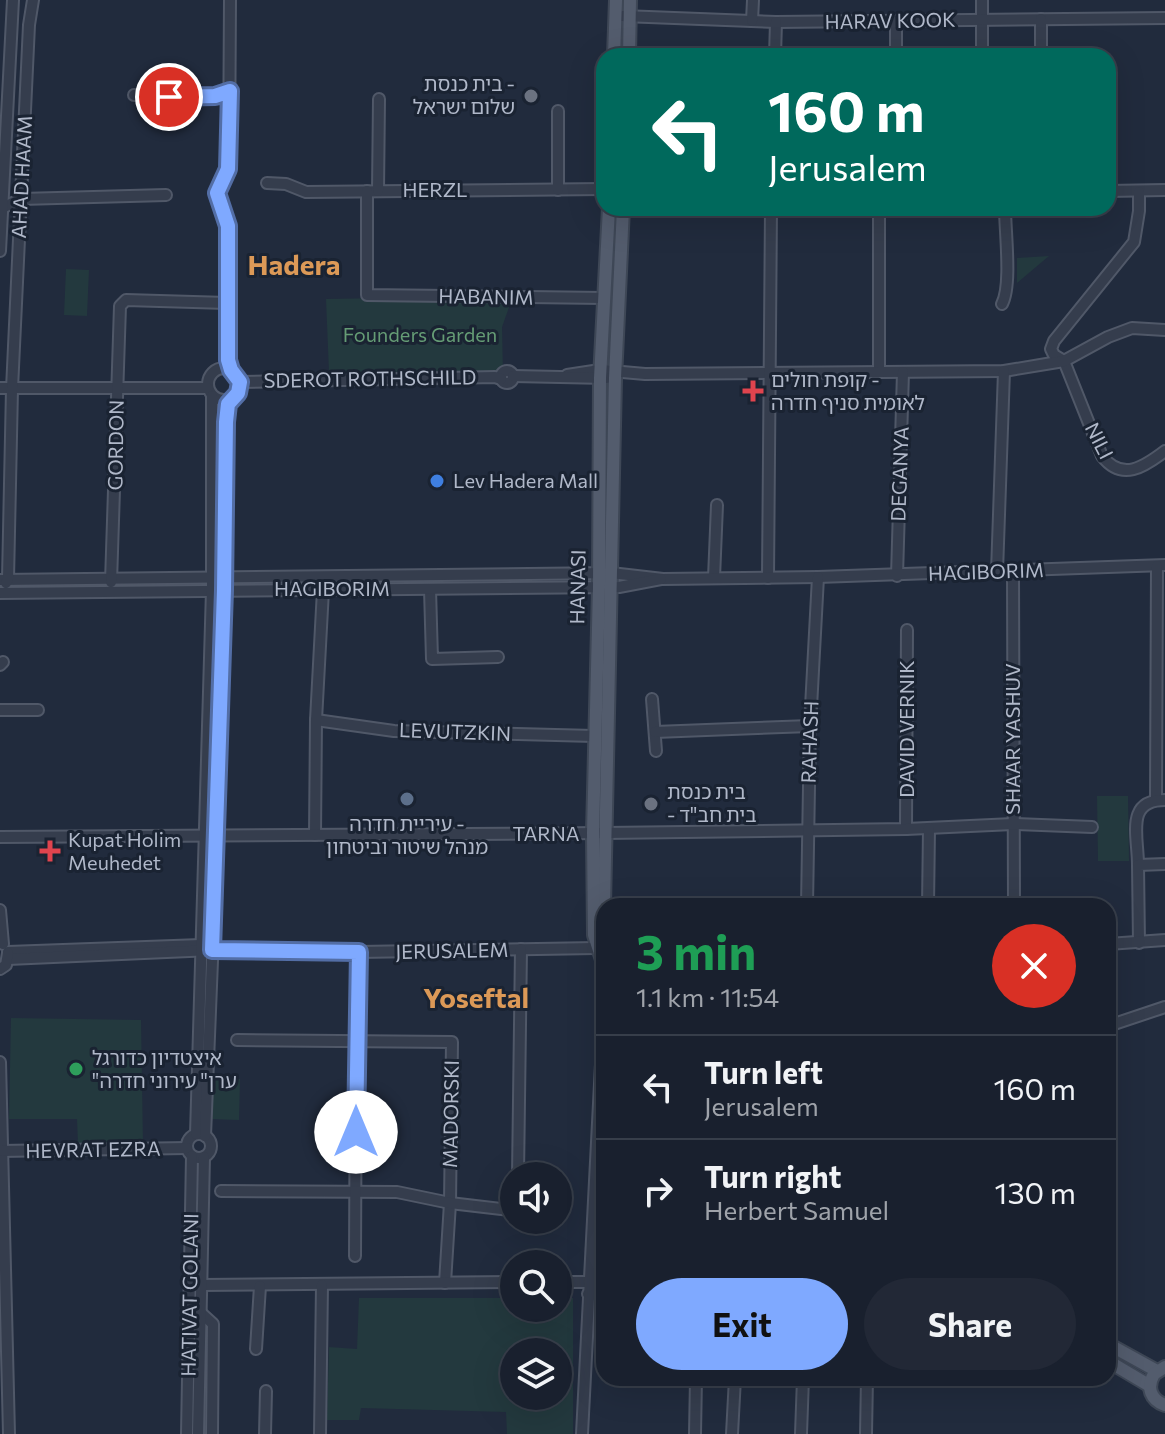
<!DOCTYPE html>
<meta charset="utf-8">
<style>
:root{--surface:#19202e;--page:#222836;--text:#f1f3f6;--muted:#9fa3aa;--line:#373e4a;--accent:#7fa9ff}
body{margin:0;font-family:Commissioner,"Noto Sans Hebrew",sans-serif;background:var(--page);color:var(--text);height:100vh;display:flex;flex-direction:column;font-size:30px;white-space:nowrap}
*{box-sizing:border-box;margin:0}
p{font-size:26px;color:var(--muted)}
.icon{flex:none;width:44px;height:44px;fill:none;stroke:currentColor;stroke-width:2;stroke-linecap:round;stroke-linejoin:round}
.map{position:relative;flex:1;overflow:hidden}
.details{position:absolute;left:596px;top:898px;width:520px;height:488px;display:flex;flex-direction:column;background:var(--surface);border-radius:24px;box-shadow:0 8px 32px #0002,0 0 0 2px var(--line)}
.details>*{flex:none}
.guide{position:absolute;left:596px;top:48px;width:520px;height:168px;border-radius:24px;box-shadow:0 8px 32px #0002,0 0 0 2px var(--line);background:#00695c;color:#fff;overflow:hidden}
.tools{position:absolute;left:500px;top:1162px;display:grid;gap:16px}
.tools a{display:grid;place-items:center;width:72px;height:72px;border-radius:50%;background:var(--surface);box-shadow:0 8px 32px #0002,0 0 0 2px var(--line);font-size:40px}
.pin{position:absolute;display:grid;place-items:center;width:68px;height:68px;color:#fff;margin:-34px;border:4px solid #fff;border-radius:50%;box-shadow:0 2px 8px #0007}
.me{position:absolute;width:88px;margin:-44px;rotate:0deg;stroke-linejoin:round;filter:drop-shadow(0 0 6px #0008)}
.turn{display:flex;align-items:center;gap:28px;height:168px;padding:0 40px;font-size:36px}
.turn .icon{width:104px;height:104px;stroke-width:2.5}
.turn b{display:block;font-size:56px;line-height:68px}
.round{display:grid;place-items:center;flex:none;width:84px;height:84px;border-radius:42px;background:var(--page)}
.overview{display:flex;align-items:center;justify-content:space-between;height:136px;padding:0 40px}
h1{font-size:48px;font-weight:700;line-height:60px;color:#1e9e55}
.action{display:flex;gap:16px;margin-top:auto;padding:16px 40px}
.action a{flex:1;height:92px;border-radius:48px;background:var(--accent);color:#111;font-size:32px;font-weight:700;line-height:92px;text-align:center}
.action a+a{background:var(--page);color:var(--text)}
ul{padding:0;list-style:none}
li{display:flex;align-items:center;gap:24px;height:104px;padding:0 40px;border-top:2px solid var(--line)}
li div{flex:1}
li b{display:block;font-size:30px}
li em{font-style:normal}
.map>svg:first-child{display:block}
.green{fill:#23393e;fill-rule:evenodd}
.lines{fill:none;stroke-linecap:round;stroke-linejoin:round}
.minor-casing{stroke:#505868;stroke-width:14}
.major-casing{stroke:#3e4756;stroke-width:16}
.minor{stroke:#353d4d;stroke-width:10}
.major{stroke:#535c6d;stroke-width:12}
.route-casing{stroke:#536ea6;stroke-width:20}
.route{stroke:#7fa9ff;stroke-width:14}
.worship-dot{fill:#6b7280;stroke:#1a2332;stroke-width:3}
.health-dot{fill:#e0444e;stroke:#1a2332;stroke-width:3}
.shop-dot{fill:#3f7fe0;stroke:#1a2332;stroke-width:3}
.service-dot{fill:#5c6f8a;stroke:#1a2332;stroke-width:3}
.leisure-dot{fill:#2e9e5b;stroke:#1a2332;stroke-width:3}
.labels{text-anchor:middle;stroke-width:6;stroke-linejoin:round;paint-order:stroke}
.street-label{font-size:20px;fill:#b0b8c9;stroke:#1a2332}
.poi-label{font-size:20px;fill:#b0b8c9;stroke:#1a2332;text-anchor:start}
.park-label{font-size:20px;fill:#659c75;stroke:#1a2332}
.district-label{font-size:28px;font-weight:bold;fill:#dc9957;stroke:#1a2332}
</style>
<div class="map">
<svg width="1165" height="1434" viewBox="0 0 1165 1434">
<rect width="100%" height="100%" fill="#212b3d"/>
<!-- green -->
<g class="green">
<polygon points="1049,256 1017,283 1017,258"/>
<polygon points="66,269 89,270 87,316 64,315"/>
<polygon points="513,296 502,327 503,374 329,372 326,299"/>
<polygon points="1097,796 1128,796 1129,861 1098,861"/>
<polygon points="11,1018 141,1020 143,1145 78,1144 77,1119 9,1119"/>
<polygon points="211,1079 240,1079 239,1120 210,1119"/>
<path d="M 359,1298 L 514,1298 L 514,1308 L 558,1308 L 558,1298 L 573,1298 L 573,1434 L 507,1434 L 506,1412 L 361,1408 L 359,1420 L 327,1420 L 329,1347 L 357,1349 ZM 514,1352 L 558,1352 L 558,1396 L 514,1396 Z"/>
</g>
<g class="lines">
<defs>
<g id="minor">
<polyline points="230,0 229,163 227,173 217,193 228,226 227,350 231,370"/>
<polyline points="982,0 982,56"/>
<polyline points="623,16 776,22 1165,18"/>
<polyline points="752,21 753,0"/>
<polyline points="775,56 776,22"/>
<polyline points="896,56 896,21"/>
<polyline points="1041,56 1041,19"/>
<polyline points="134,95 215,96 230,91"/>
<polyline points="267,183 286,184 306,192 604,189"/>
<polyline points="558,190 558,111"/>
<polyline points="367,191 367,295 604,298"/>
<polyline points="378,191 379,99"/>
<polyline points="1108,191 1165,190"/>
<polyline points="879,208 879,372"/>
<polyline points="0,209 21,199 166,195"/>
<polyline points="0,251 13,0"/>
<path d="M 1002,304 C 1012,285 1005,232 1005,208"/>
<polyline points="1064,361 1054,355 1051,349 1054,341 1134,242 1139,211 1139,192"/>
<path d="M 1064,361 L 1102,456 C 1122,482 1144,467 1165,451"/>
<circle cx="224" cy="384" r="16"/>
<circle cx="507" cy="377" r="6"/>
<polyline points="567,375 600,370 645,374 1004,371 1064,361 1108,337 1132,328 1165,330"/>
<polyline points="513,376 607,378"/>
<polyline points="240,382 495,377 501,379"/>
<polyline points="0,388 208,388"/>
<polyline points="997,572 1004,371"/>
<polyline points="1013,572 1014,906"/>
<polyline points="897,576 903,372"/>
<polyline points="714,578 717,505"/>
<polyline points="768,578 771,208"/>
<polyline points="0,580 611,573 663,579 818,577 1165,565"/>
<polyline points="111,582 120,306 126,300 227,303"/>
<polyline points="6,583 8,579 12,389 29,25 33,0"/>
<polyline points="430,589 432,659 498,657"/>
<polyline points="0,593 619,587 661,579"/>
<polyline points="0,665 3,662"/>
<polyline points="652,699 656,751"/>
<polyline points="0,710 38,710"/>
<polyline points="316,720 394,731 594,736"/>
<polyline points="655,732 810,726"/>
<polyline points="1156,800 1157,566"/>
<polyline points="906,829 907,630"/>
<polyline points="315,835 316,720 323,590"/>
<polyline points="0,837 605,833 906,829 1013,824 1092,827"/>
<path d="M 1138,865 C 1138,835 1125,800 1165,800"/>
<polyline points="807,906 810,726 818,577"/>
<polyline points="928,906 929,828"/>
<polyline points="0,910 3,944"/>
<polyline points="1139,943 1138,865 1165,864"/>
<polyline points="1108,944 1165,940"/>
<polyline points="8,952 201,945 207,948"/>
<polyline points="8,959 212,950 359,952 596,948"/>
<polyline points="0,969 6,965 8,953"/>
<polyline points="1108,1026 1165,1007"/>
<polyline points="237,1040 452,1042 450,1203 445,1283"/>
<polyline points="0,1062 9,1434"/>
<circle cx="199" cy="1146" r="12"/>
<polyline points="196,1134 212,590 212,396"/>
<polyline points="205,1136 217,836 226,422 230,400"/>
<polyline points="0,1151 187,1148"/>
<polyline points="518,1176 521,949"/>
<polyline points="221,1191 397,1192 450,1203 510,1210 514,1198"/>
<polyline points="355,1256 356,1042 359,952"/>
<polyline points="558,1282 588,1282"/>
<polyline points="202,1285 514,1282"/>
<polyline points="588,1294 604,1295"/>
<polyline points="202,1314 213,1324 212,1434"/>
<polyline points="256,1349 260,1286"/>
<polyline points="187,1434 192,1156"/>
<polyline points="198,1434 204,1157"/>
<polyline points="265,1434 266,1391"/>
<polyline points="320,1434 322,1285"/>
<polyline points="582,1434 604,1006"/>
<polyline points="695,1434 696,1378"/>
<polyline points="732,1434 735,1378"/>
<polyline points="801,1434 803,1378"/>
<polyline points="866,1434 867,1378"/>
</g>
<g id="major">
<polyline points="614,56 616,0"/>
<polyline points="629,56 630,0"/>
<polyline points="604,906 615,378 623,208"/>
<polyline points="604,966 594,935 593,833 599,587 600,378 609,208"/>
<polyline points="1108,1344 1157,1371"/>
<polyline points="1108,1361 1150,1386"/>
<path d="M 1165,1367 L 1154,1374 C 1146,1388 1151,1400 1165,1405"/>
</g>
</defs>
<!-- minor casing -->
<use href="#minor" class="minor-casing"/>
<!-- major casing -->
<use href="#major" class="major-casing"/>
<!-- minor -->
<use href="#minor" class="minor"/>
<!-- major -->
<use href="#major" class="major"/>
</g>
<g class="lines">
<defs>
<polyline id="route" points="169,97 215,96 230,91 228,169 217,193 228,226 228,360 231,370 240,382 238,393 228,404 226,422 224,590 212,950 359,952 356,1132"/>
</defs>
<!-- route casing -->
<use href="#route" class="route-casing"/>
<!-- route -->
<use href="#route" class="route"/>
</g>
<!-- markers -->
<g class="worship-dot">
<circle cx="531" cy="96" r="8"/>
<circle cx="651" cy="804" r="8"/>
</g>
<g class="health-dot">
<path d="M749 379h8v8h8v8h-8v8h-8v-8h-8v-8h8z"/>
<path d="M46 839h8v8h8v8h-8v8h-8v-8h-8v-8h8z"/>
</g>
<circle class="shop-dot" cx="437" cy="481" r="8"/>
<circle class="service-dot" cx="407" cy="799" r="8"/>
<circle class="leisure-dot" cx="76" cy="1069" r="8"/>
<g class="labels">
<!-- street labels -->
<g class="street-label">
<text transform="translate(890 21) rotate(-1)" y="7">HARAV KOOK</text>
<text transform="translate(22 177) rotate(-87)" y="7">AHAD HAAM</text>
<text x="435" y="197">HERZL</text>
<text transform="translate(486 297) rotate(1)" y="7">HABANIM</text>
<text transform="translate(370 379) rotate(-1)" y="7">SDEROT ROTHSCHILD</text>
<text transform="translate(1099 441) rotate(63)" y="7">NILI</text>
<text transform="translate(116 445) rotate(-89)" y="7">GORDON</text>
<text transform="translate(900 474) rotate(-88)" y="7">DEGANYA</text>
<text transform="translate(986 572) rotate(-2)" y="7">HAGIBORIM</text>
<text transform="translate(578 587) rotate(-89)" y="7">HANASI</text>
<text x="332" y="596">HAGIBORIM</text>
<text transform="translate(907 729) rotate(-90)" y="7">DAVID VERNIK</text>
<text transform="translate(455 732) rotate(2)" y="7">LEVUTZKIN</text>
<text transform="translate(1013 739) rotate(-90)" y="7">SHAAR YASHUV</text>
<text transform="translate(810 742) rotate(-88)" y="7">RAHASH</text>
<text x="546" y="841">TARNA</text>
<text transform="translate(452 951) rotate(-1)" y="7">JERUSALEM</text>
<text transform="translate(451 1114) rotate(-89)" y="7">MADORSKI</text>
<text transform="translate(93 1150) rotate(-1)" y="7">HEVRAT EZRA</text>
<text transform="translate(190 1295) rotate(-89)" y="7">HATIVAT GOLANI</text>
</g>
<!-- poi labels -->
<g class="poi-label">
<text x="515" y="91" text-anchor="end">בית כנסת -<tspan x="515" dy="23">שלום ישראל</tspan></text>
<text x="771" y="387">קופת חולים -<tspan x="771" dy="23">לאומית סניף חדרה</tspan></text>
<text x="453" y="488">Lev Hadera Mall</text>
<text x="667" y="799">בית כנסת<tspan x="667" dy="23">- בית חב"ד</tspan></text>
<text x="407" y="831" text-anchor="middle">עיריית חדרה -<tspan x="407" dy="23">מנהל שיטור וביטחון</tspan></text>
<text x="68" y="847">Kupat Holim<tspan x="68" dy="23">Meuhedet</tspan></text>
<text x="92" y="1065">איצטדיון כדורגל<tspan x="92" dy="23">"ערן" עירוני חדרה</tspan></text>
</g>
<!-- park labels -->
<g class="park-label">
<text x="420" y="342">Founders Garden</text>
</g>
<!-- district labels -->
<g class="district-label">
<text x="294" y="275">Hadera</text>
<text x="476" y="1008">Yoseftal</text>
</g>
</g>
</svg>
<div class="tools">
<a><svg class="icon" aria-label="sound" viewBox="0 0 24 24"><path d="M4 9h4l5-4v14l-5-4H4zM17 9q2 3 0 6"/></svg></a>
<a><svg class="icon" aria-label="search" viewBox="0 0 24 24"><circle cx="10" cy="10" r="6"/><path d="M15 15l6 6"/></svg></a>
<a><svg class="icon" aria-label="layers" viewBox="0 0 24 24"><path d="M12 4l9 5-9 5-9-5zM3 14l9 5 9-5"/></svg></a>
</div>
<div class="pin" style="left:169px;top:97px;background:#d93025"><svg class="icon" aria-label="arrive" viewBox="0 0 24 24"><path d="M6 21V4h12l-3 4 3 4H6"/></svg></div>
<svg class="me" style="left:356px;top:1132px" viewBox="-20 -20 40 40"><circle r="19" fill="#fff"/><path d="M0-13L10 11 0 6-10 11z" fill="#7fa9ff"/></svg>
<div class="guide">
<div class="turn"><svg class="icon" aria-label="left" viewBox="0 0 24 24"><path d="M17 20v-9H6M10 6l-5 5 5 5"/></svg><div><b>160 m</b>Jerusalem</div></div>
</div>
<section class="details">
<div class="overview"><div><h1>3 min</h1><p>1.1 km · 11:54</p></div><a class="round" style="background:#d93025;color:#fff"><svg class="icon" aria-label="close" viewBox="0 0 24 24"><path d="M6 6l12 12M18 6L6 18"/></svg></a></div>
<ul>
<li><svg class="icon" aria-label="left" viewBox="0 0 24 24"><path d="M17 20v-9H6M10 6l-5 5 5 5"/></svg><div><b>Turn left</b><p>Jerusalem</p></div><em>160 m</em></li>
<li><svg class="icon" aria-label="right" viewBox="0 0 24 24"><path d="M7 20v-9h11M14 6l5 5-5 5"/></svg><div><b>Turn right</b><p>Herbert Samuel</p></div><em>130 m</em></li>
</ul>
<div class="action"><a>Exit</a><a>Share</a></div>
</section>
</div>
